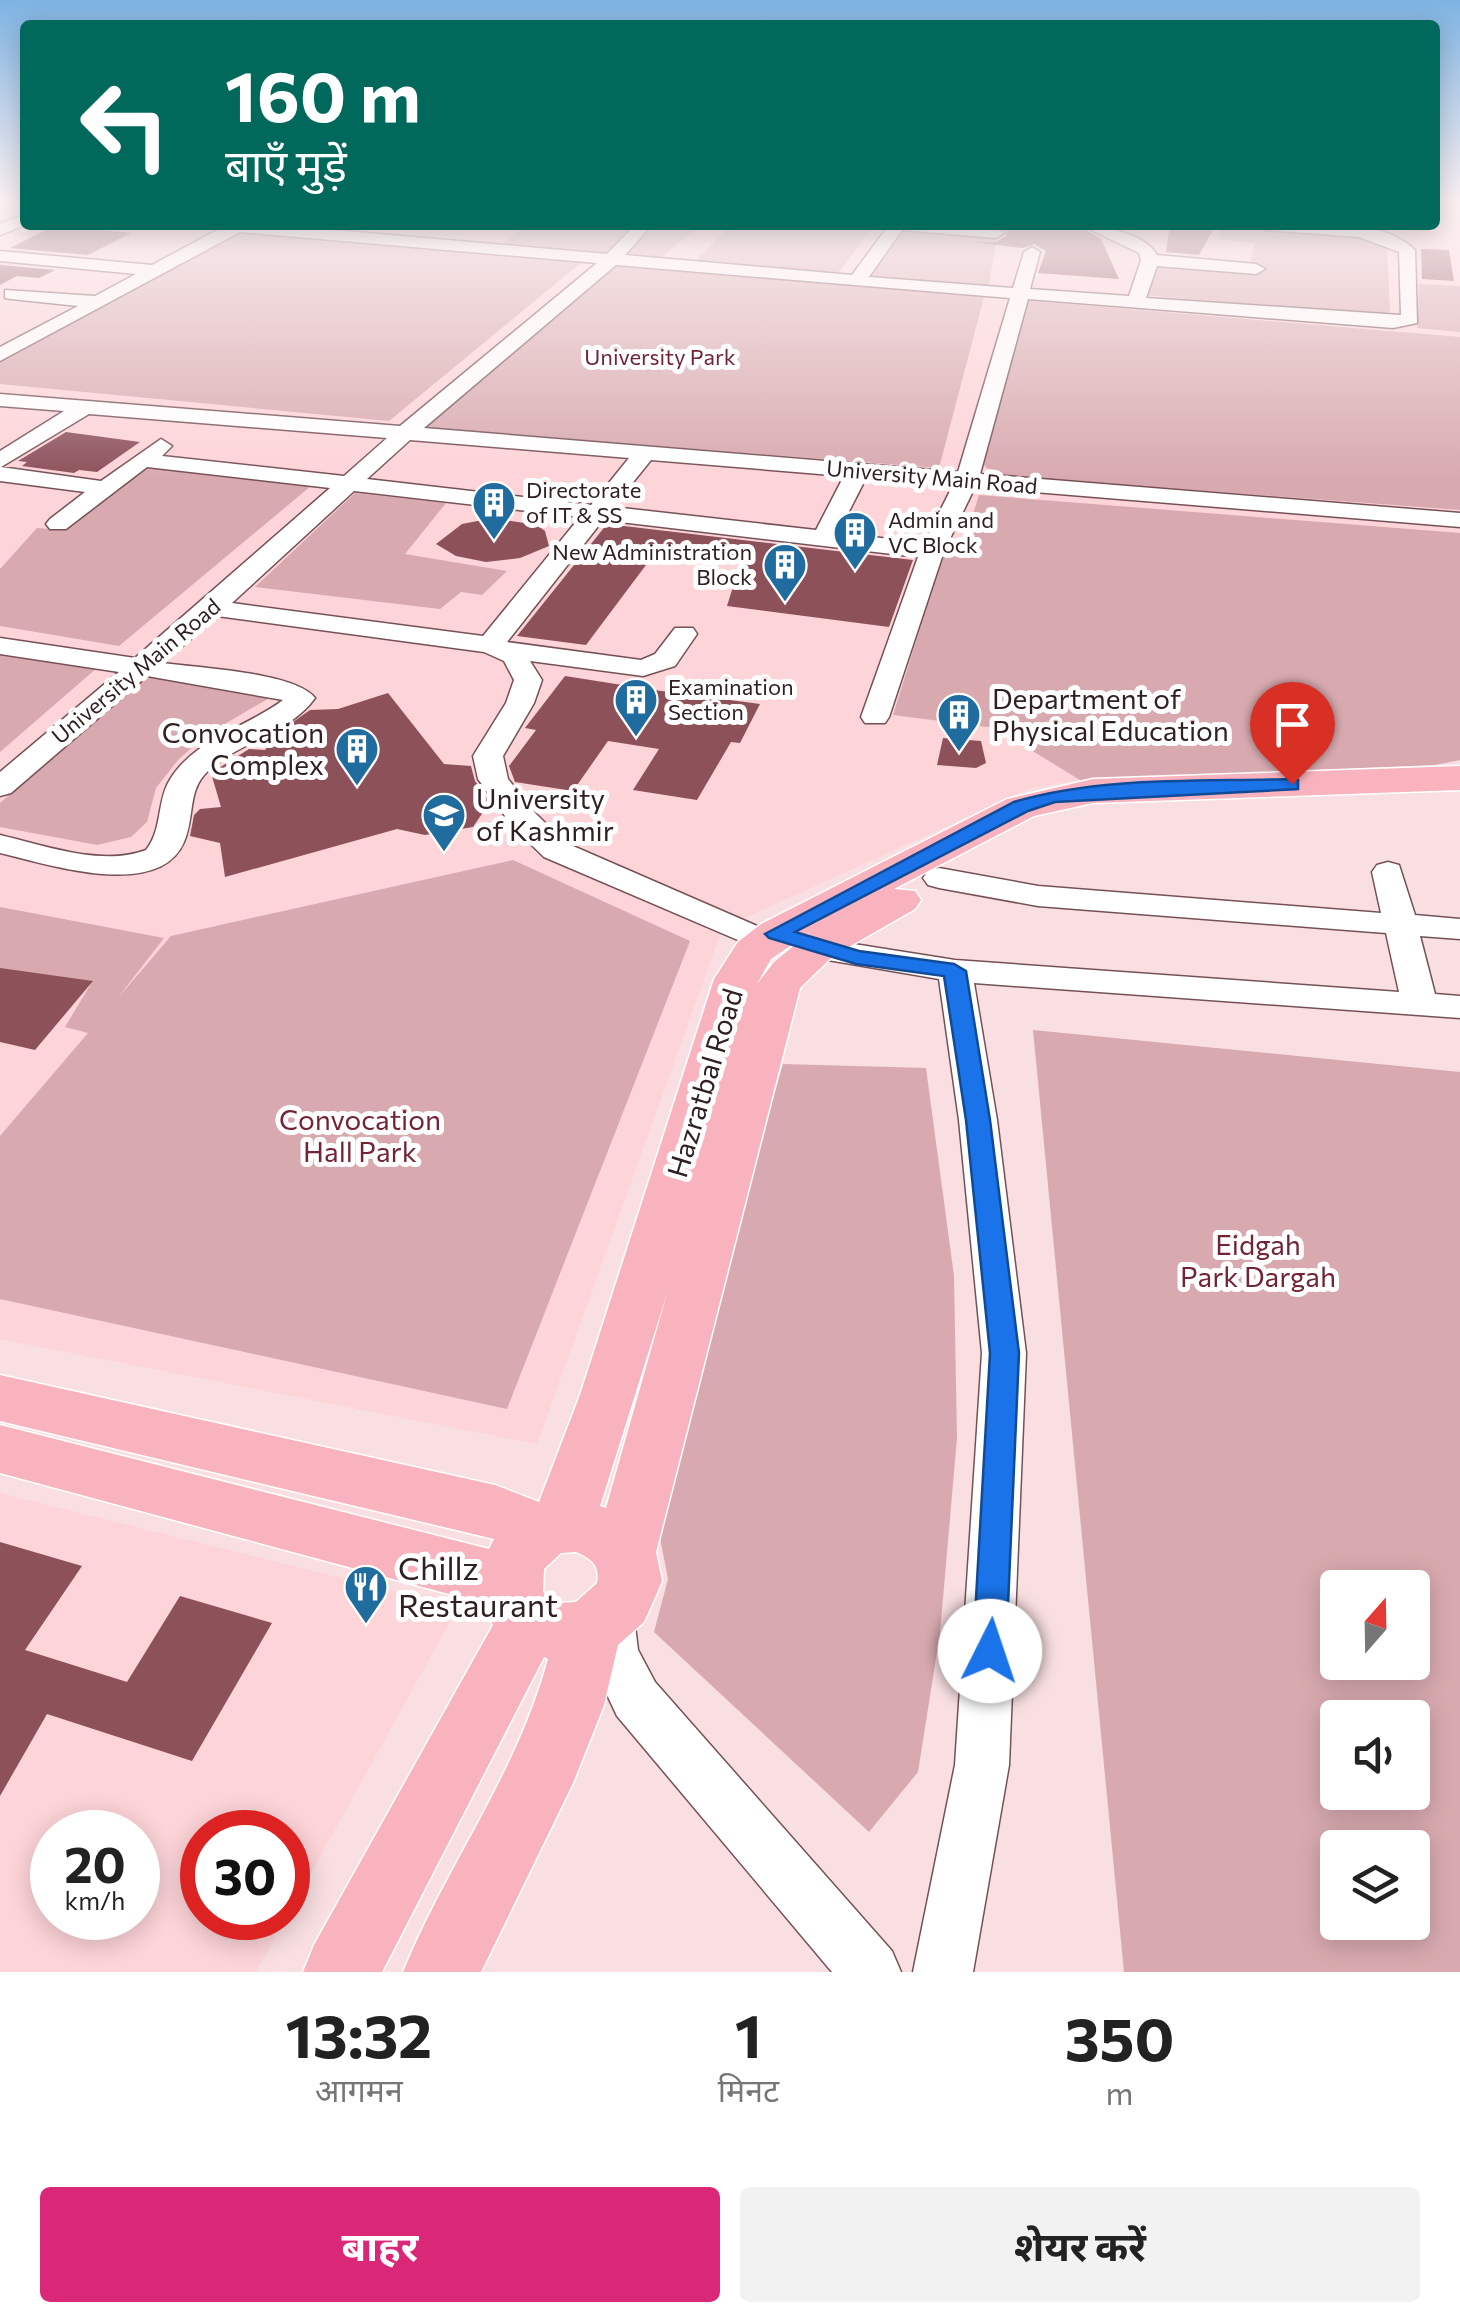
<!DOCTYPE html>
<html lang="hi">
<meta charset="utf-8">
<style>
:root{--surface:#fff;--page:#f2f2f2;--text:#222;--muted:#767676;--accent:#db2777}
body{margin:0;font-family:Commissioner,"Noto Sans Devanagari",sans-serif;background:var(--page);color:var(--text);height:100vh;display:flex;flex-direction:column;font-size:38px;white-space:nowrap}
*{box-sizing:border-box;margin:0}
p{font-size:32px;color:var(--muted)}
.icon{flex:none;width:55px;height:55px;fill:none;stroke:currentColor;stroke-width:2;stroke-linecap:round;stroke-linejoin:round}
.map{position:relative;height:1972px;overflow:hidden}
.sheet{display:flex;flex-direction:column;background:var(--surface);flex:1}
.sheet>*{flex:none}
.top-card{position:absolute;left:20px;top:20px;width:1420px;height:210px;border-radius:10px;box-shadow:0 5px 25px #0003;background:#00695c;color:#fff;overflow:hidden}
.needle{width:65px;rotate:20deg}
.controls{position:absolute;left:1320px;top:1570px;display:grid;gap:20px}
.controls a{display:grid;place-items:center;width:110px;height:110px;border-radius:10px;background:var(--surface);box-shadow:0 5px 25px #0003;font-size:50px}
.speed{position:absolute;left:30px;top:1810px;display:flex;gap:20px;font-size:50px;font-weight:700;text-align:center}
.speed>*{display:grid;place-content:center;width:130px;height:130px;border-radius:50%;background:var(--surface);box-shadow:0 5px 25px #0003;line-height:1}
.speed small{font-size:25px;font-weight:400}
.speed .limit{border:15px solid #d22;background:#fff;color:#111}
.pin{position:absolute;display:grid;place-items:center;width:85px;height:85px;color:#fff;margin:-102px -42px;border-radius:50% 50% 50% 0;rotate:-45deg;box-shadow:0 0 10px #0007}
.pin .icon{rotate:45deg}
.me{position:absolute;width:110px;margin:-55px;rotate:4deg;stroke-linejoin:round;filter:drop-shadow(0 0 8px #0008)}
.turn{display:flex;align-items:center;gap:35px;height:210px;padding:0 40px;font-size:45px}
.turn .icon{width:130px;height:130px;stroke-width:2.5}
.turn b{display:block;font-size:70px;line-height:85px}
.eta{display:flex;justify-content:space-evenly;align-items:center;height:170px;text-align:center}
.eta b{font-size:60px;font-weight:700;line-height:70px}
.action{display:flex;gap:20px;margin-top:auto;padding:20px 40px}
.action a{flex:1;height:115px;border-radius:10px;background:var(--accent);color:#fff;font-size:40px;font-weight:700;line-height:115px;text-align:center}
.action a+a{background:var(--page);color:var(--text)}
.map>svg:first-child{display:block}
.built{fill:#fdd4d8;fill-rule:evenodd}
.green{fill:#d8aaaf;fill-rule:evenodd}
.building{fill:#8d515a}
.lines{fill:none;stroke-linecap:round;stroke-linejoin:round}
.minor-casing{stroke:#755156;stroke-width:3}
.major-casing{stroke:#fff;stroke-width:3}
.minor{fill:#fff;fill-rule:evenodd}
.major{fill:#f8b3be;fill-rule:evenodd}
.route{fill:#1a73e8;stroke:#114b97;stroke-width:2.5}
.labels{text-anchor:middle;stroke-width:10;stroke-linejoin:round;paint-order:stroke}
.far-park-label{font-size:22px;fill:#722334;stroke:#fff}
.far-street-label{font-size:22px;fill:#302022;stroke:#fff}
.far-poi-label{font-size:22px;fill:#302022;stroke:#fff;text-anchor:start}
.poi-label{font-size:28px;fill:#302022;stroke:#fff;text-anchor:start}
.street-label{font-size:28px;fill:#302022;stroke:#fff}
.park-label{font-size:28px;fill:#722334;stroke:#fff}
.near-poi-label{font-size:32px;fill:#302022;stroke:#fff;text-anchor:start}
</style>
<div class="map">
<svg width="1460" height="1972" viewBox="0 0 1460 1972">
<rect width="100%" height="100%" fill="#f9dfe2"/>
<!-- built -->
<g class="built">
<polygon points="0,203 25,203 25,225 1435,225 1435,203 1460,203 1460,760 1435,765 1080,780 1030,788 745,918 720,935 537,1444 0,1339"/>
<path d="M 0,1493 L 458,1607 L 288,1915 L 288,1832 L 202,1832 L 202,1918 L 286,1918 L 256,1972 L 0,1972 ZM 52,1832 L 138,1832 L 138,1918 L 52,1918 Z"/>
</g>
<!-- green -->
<g class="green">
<polygon points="526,225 701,225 661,257 502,245"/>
<polygon points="730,225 875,225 835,277 692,265"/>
<polygon points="1219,225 1339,234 1383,242 1387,248 1390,311 1375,316 1143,295 1153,263 1262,272 1260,267 1249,266 1255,243 1221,239"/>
<polygon points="901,229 997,238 988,289 866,278"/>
<polygon points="234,233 582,262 389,421 0,384 0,362"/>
<polygon points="620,264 984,297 939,468 424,428"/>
<polygon points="1419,284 1460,286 1460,332 1417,328"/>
<polygon points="1021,300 1460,337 1460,510 993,475 984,465"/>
<polygon points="144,467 311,486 119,646 0,626 0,569 37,528 64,530"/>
<polygon points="355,493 446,503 405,554 507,571 482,595 461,592 440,609 255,587"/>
<polygon points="979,495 1460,533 1460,760 1435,765 1080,780 995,728 893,715 945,548 962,549"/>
<polygon points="0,654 98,667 0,752"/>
<polygon points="145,675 278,693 206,735 178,760 156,788 147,822 131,837 97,845 0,827 0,803"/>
<polygon points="513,860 690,941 507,1409 0,1299 0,1136 88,1033 65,1027 92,982 0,969 0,907 164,938 117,999 171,936"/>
<path d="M 1033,1030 L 1460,1072 L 1460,1972 L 1124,1972 ZM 1338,1588 L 1412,1588 L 1412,1662 L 1338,1662 ZM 1338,1718 L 1412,1718 L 1412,1792 L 1338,1792 ZM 1338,1848 L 1412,1848 L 1412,1922 L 1338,1922 Z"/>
<polygon points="783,1064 926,1068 954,1276 957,1438 940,1633 918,1772 869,1832 654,1632 668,1579 660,1538 751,1172"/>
</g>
<!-- building -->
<g class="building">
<polygon points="56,225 131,233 88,255 10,248"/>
<polygon points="996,225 1078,225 1101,239 1119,279 1038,273 1046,251 1034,244 1023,248 974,242 996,242 1006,236 1007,232"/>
<polygon points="1170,225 1214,228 1199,255 1166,252"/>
<polygon points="1421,249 1449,250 1454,281 1422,279"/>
<polygon points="0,265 55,270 39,278 17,276 0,285"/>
<polygon points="66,432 140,442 97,472 79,470 74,473 22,466 27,462 18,461"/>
<polygon points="493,518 537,525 545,531 549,546 520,558 486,562 456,556 436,544 462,524"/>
<polygon points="607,524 913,560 889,627 727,606 740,564 655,553 586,645 517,636"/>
<polygon points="565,676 654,690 760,704 740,743 731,742 697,800 633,790 659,749 608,741 573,791 515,782 509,766 536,730 525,728"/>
<polygon points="388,693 444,764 471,766 475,781 490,802 473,827 425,835 397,829 225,877 220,843 190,836 194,815 200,809 221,807 211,773 249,749 265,750 276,734 310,710 338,709"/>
<polygon points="943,738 981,741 986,763 976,768 937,765"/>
<polygon points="0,968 93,981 35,1050 0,1042"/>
<polygon points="0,1542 82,1566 25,1650 127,1682 180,1596 272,1623 192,1761 47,1714 0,1796"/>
</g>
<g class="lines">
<defs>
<g id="minor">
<polygon points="25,214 25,225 0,235 0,224"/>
<path d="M 213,225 L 277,225 L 607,254 L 635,225 L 652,225 L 625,255 L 852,275 L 889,225 C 917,225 983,218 1004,233 L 996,238 L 902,230 L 869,277 L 1013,288 L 1024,252 L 1032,247 L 1040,252 L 1030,289 L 1129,296 L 1141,260 L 1139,253 L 1081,225 C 1103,225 1146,234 1157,255 L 1256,264 L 1265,269 L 1256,274 L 1157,266 L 1146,298 L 1401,315 L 1399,252 L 1359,237 L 1265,230 L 1257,225 C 1305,225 1378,214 1415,250 L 1417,323 L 1393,328 L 1028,299 L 980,474 L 1460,513 L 1460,527 L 975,487 L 944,551 L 889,717 L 885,723 L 865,723 L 861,717 L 918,557 L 603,520 L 507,642 L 641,660 L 655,654 L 675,628 L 693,628 L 697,634 L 675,666 L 643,676 L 530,661 L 542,680 L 534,703 L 503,756 L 508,779 L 535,813 L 566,843 L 778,935 L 783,942 L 778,949 L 766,952 L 544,857 L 513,827 L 478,779 L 473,756 L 506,703 L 514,680 L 504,661 L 484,652 L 217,616 L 163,663 C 197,668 295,672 315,698 C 289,734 240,741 208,771 C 187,790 195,817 184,842 C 159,901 47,864 0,853 L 0,835 C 44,845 102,867 146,850 C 162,830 157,804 168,783 C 192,739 246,728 283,700 L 147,676 L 11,793 L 0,796 L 0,772 L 119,672 L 0,654 L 0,638 L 135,658 L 330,488 L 147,467 L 66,529 L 50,529 L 46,524 L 50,519 L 85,492 L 0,481 L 0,451 L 64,411 L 0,406 L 0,394 L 400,426 L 597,263 L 240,232 L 0,361 L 0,347 L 78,306 L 11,299 L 5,298 L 5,290 L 95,296 L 136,274 L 0,261 L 0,251 L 152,265 L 219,229 ZM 616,265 L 1010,298 L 958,472 L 424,428 ZM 89,414 L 387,438 L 344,476 L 162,456 L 172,446 L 161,439 L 101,481 L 1,467 ZM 410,440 L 629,458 L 591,505 L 367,479 ZM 651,460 L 844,476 L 816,530 L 613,507 ZM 866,478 L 953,485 L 924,543 L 838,533 ZM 354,491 L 580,517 L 483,636 L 232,603 Z"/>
<polygon points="1388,862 1399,865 1415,915 1460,919 1460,939 1420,936 1435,994 1460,996 1460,1018 974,983 997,1120 1026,1353 1009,1765 973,1972 913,1972 955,1765 982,1353 959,1120 939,979 816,958 804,955 799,948 804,941 816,938 955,960 1399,992 1386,933 1038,906 939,888 928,885 923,878 928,871 939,868 1038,886 1381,913 1372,872 1377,865"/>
<polygon points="609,1596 627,1602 634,1618 638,1650 655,1682 892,1951 901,1972 832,1972 617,1716 587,1652 584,1618 591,1602"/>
</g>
<path id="major" d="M 1460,766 L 1460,790 L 1093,803 L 1034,816 L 894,889 L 915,891 L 921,900 L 915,909 L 833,956 L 800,988 L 656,1552 L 662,1581 L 653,1602 L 644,1622 L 618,1645 L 604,1705 L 573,1783 L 481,1972 L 403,1972 C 447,1865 518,1772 548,1659 L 544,1657 L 382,1972 L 303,1972 L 314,1945 L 493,1625 L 482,1603 L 0,1473 L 0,1425 L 489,1549 L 494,1539 L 0,1421 L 0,1375 L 495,1485 L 539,1502 L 580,1395 L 714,979 L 738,942 L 761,924 L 1007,799 L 1093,779 ZM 812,931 L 774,962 L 757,984 L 771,959 ZM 668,1290 L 606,1508 L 600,1506 ZM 576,1552 C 592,1559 600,1565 597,1583 L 576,1602 L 558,1603 L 543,1592 L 544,1569 L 561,1553 Z"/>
</defs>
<!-- minor casing -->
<use href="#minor" class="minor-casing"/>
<!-- major casing -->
<use href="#major" class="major-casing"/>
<!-- minor -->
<use href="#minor" class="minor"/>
<!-- major -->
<use href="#major" class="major"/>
</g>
<!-- sky -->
<linearGradient id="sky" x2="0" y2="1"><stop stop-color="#7eb3e3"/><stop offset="0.42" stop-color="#fcf1f2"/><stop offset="1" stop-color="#fcf1f2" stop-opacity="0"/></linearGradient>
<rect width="1460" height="479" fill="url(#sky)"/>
<!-- route -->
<path class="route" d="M 1292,779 L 1298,780 L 1298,789 L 1055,802 L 1028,811 L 795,932 L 859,951 L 954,964 L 966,971 L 990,1120 L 1019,1353 L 1006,1651 L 1002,1662 L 990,1666 L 978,1662 L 973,1651 L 990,1353 L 966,1120 L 944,976 L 856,964 L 769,938 L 765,934 L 1014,802 C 1102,776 1200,782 1292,779 Z"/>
<!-- icons -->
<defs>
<symbol id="building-pin" viewBox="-11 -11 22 30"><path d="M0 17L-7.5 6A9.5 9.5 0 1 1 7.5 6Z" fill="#216c9f" stroke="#fff"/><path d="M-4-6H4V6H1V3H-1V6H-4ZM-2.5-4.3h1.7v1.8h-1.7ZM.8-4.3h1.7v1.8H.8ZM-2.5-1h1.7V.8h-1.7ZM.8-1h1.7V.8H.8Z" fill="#fff"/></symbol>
<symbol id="university-pin" viewBox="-11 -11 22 30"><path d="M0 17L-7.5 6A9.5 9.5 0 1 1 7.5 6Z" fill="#216c9f" stroke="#fff"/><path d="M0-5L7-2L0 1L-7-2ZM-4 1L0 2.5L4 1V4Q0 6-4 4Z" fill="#fff"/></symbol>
<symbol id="restaurant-pin" viewBox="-11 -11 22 30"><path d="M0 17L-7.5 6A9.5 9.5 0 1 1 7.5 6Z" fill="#216c9f" stroke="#fff"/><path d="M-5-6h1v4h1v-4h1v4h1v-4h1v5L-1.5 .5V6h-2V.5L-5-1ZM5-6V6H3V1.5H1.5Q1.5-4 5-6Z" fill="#fff"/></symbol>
</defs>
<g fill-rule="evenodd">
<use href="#building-pin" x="469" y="478" width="50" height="68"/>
<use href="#building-pin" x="830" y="508" width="50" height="68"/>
<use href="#building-pin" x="760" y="540" width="50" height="68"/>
<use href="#building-pin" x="611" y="675" width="50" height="68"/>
<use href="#building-pin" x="934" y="690" width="50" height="68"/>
<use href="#building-pin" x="332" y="724" width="50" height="68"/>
<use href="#university-pin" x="419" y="790" width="50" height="68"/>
<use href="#restaurant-pin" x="341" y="1562" width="50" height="68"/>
</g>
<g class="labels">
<!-- far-park labels -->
<g class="far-park-label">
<text x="660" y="365">University Park</text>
</g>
<!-- far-street labels -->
<g class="far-street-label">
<text transform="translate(932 477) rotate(5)" y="8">University Main Road</text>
<text transform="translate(136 671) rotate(-40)" y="8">University Main Road</text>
</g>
<!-- far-poi labels -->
<g class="far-poi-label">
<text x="526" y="498">Directorate<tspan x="526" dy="25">of IT &amp; SS</tspan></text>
<text x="888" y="528">Admin and<tspan x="888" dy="25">VC Block</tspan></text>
<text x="752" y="560" text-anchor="end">New Administration<tspan x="752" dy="25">Block</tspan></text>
<text x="668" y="695">Examination<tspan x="668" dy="25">Section</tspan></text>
</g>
<!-- poi labels -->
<g class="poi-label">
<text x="992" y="709">Department of<tspan x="992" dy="32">Physical Education</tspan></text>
<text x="324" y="743" text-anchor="end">Convocation<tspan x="324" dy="32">Complex</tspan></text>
<text x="476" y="809">University<tspan x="476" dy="32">of Kashmir</tspan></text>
</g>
<!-- street labels -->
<g class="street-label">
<text transform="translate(705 1083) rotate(-73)" y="10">Hazratbal Road</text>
</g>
<!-- park labels -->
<g class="park-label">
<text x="360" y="1130">Convocation<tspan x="360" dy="32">Hall Park</tspan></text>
<text x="1258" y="1255">Eidgah<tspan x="1258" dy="32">Park Dargah</tspan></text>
</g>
<!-- near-poi labels -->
<g class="near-poi-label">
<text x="398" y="1580">Chillz<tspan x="398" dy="37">Restaurant</tspan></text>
</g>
</g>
</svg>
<div class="controls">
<a><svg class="needle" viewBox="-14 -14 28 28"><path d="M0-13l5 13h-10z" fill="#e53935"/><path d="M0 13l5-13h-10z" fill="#767676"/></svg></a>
<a><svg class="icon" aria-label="sound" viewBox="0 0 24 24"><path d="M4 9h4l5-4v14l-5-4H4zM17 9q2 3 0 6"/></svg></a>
<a><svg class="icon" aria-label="layers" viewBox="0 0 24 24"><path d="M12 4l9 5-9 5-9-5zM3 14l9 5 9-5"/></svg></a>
</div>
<div class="speed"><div>20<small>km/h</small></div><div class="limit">30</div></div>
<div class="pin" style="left:1292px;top:784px;background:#d93025"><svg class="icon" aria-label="arrive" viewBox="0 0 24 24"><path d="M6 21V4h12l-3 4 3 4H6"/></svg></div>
<svg class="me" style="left:990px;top:1651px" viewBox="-20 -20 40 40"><circle r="19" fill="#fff"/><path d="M0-13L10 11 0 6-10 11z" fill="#1a73e8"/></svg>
<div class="top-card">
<div class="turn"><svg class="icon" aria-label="left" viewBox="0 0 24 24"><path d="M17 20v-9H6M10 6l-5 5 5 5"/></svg><div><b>160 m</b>बाएँ मुड़ें</div></div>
</div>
</div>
<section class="sheet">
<div class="eta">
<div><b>13:32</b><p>आगमन</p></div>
<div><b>1</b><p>मिनट</p></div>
<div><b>350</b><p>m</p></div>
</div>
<div class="action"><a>बाहर</a><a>शेयर करें</a></div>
</section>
